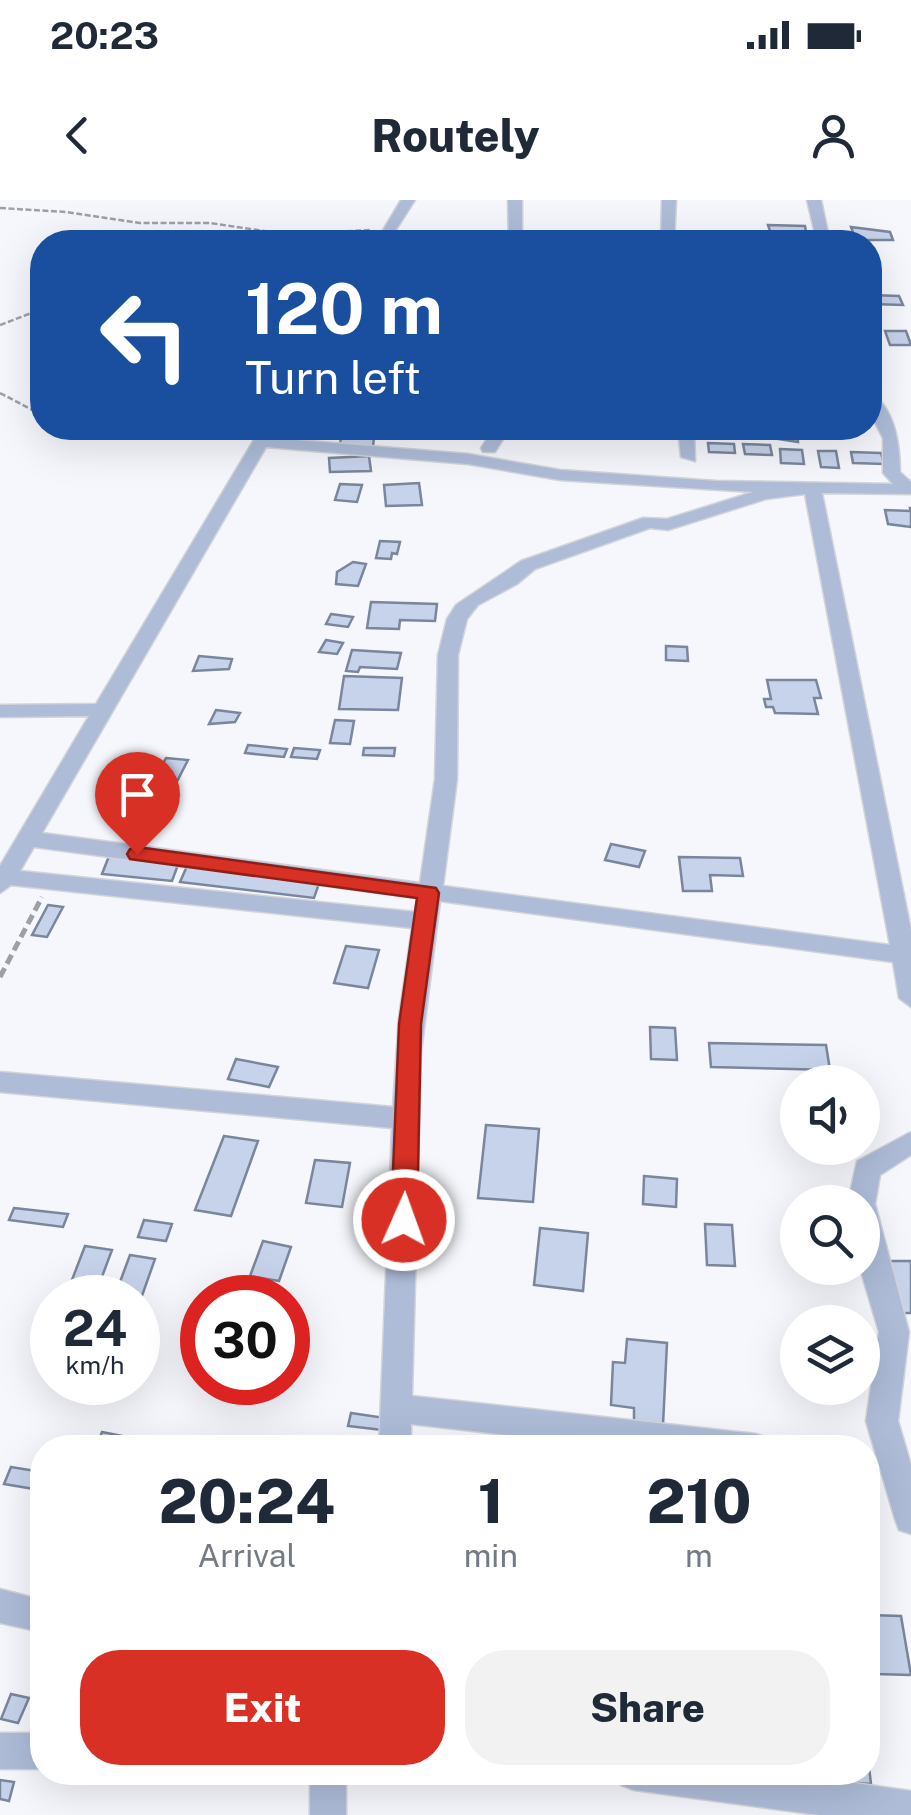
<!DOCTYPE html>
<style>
:root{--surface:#fff;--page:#f2f2f3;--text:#1f2937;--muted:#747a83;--accent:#d93025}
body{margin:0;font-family:"Public Sans",sans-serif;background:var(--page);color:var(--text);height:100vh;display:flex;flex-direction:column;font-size:38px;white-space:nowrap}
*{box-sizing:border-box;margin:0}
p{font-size:32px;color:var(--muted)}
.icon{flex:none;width:55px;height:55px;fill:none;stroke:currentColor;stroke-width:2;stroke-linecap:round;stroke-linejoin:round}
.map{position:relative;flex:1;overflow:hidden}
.side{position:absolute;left:30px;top:1235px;width:850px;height:350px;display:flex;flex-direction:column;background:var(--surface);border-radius:40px;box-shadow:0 10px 40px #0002}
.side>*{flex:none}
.banner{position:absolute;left:30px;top:30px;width:852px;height:210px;border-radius:40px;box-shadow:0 10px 40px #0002;background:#1a4fa0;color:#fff;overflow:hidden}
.controls{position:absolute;left:780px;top:865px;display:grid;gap:20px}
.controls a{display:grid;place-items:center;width:100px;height:100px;border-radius:50%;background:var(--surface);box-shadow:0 10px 40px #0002;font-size:50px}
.speed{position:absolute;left:30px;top:1075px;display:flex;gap:20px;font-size:50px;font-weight:700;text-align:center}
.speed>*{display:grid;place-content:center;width:130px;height:130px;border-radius:50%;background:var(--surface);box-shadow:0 10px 40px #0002;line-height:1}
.speed small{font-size:25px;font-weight:400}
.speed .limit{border:15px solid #d22;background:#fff;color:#111}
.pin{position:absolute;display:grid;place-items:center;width:85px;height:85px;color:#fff;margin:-102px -42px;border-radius:50% 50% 50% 0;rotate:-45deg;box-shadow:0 0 10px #0007}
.pin .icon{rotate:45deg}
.me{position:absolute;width:110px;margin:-55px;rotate:2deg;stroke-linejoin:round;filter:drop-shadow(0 0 8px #0008)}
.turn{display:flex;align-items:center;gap:35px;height:210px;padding:0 50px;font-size:45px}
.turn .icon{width:130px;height:130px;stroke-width:2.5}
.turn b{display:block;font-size:70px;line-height:85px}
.eta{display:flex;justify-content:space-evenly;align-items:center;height:170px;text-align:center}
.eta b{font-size:60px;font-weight:800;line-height:70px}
.button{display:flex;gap:20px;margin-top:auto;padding:20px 50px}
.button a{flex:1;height:115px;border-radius:40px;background:var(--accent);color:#fff;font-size:40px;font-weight:800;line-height:115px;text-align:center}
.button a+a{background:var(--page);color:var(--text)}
.status{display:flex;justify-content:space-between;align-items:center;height:70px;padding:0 50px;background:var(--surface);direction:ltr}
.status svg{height:28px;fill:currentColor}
header{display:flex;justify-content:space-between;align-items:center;height:130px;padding:0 50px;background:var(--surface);font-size:45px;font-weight:800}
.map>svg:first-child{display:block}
.building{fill:#c7d3eb;stroke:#7a869c;stroke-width:2.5}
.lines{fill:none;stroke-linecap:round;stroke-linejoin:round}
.minor-casing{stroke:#d2d4da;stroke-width:3}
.path-far1{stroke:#9da0a6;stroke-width:2.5;stroke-dasharray:6 2.5;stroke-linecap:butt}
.path{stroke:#9da0a6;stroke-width:5;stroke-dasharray:10 5;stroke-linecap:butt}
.minor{fill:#aebcd8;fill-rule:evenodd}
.route{fill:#d93025;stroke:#8d1f18;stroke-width:2.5}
</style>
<div class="status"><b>20:23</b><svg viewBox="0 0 49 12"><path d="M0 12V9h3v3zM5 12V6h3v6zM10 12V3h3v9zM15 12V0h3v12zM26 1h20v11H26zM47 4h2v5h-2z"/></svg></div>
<header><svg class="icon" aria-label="back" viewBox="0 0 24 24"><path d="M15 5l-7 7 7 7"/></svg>Routely<svg class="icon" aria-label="person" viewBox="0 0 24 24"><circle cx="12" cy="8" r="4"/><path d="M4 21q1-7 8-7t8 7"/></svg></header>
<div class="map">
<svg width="911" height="1615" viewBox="0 0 911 1615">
<rect width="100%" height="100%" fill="#f5f7fc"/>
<!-- building -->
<g class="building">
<polygon points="768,25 805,26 806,32 770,31"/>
<polygon points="851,27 890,32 893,40 856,40"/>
<polygon points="870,95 899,96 903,105 871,104"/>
<polygon points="885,131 906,131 911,145 890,145"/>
<polygon points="765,229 797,230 798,242 765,237"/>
<polygon points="341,236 374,237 373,247 340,246"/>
<polygon points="708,243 734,244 735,253 709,252"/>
<polygon points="743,244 770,245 772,255 745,254"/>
<polygon points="780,249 802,250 804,264 781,263"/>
<polygon points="818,251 836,251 839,268 821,267"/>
<polygon points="851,252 881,253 884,264 853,263"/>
<polygon points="369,256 371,271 330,272 329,258"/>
<polygon points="419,283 422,305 386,306 384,285"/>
<polygon points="340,284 362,285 357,302 335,300"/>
<polygon points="910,308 911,308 911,327 888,324 885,310 911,311"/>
<polygon points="380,341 400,342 397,354 392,353 391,359 376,358"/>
<polygon points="353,362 366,364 358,386 336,384 337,372"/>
<polygon points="371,402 437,404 435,421 400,420 399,429 367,428"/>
<polygon points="331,414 353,417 348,427 326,424"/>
<polygon points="326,440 343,443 337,454 319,452"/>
<polygon points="666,446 687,447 688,461 666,460"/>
<polygon points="352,450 401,453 397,469 360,467 358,472 346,471"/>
<polygon points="199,456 232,459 229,469 193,471"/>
<polygon points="344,476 402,478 398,510 339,509"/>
<polygon points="767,480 816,480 821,498 814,498 818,514 775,513 773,507 766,507 764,499 771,499"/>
<polygon points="216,510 240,513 235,522 209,524"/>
<polygon points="335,520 354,521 350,544 330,543"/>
<polygon points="248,545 287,549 284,557 245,553"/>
<polygon points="294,548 320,550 317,559 291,557"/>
<polygon points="364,548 395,548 394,556 363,555"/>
<polygon points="166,558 188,560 150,634 127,631 136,615 130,615 152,573 158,573"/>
<polygon points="611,644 645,651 639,667 605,660"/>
<polygon points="109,656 179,662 172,681 102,674"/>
<polygon points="191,657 323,672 314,698 180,682"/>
<polygon points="679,657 740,658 743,676 710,675 712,691 683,691"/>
<polygon points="48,705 63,707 47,737 32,735"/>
<polygon points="346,746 379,750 368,788 334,783"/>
<polygon points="650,827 675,828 677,860 651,859"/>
<polygon points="709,843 826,845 830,870 711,867"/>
<polygon points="236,859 278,867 269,887 228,879"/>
<polygon points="486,925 539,929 533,1002 478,998"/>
<polygon points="224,936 258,941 231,1016 195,1010"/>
<polygon points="315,960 350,963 342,1007 306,1003"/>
<polygon points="644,976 677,979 676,1007 643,1004"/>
<polygon points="14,1008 68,1014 63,1027 9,1020"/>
<polygon points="144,1020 172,1024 166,1041 138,1037"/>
<polygon points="705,1024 732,1025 735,1066 707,1065"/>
<polygon points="540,1028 588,1033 583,1091 534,1085"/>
<polygon points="263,1041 291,1047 279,1081 250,1076"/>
<polygon points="85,1046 112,1050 94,1098 65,1098"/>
<polygon points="130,1055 155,1059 138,1107 138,1098 114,1098"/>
<polygon points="889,1061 911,1061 911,1113 900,1113"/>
<polygon points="627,1139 667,1143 663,1225 634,1221 634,1208 611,1205 613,1162 625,1163"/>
<polygon points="351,1213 385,1218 383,1230 348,1226"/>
<polygon points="102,1232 147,1241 145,1248 96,1248"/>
<polygon points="11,1267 42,1272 40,1290 4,1284"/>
<polygon points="868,1415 901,1416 911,1475 876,1474 874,1461 868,1460"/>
<polygon points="11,1494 29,1498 18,1523 1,1519"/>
<polygon points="868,1558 871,1584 843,1582 842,1572 868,1572"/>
<polygon points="0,1580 14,1582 9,1601 0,1599"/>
</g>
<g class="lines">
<defs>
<g id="minor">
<polygon points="401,0 415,0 388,42 376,42"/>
<polygon points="508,0 522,0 522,42 509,42"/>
<polygon points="662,0 676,0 674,42 661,42"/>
<polygon points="807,0 821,0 830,42 817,42"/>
<path d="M 870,193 C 895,207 900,246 900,272 L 911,282 L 911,294 L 822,293 L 911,730 L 911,807 L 899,798 L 893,762 L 440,701 L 421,852 L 412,1196 L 756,1234 L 767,1238 L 772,1248 L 624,1248 L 411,1224 L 411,1248 L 379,1248 L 392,928 L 0,892 L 0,872 L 393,907 L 399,818 L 412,728 L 11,685 L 0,693 L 0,666 L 89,516 L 0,517 L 0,505 L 96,504 L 261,228 L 277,228 L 271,238 L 468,254 L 560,270 L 716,281 L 893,284 L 883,273 L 883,238 L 870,213 ZM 266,247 L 468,264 L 560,280 L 753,292 L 667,319 L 643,318 L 521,361 L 456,405 L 447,419 L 438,455 L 435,579 L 420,683 L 42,633 ZM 805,294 L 890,745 L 443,686 L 457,579 L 458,455 L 467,419 L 478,405 L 517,384 L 535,369 L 650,328 L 668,330 L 766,299 ZM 34,647 L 417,698 L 415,712 L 20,671 Z"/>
<polygon points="494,228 510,228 495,252 483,252 481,248"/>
<polygon points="678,228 694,228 695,261 681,257"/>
<polygon points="911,932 911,955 880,975 875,1004 909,1132 898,1221 911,1265 911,1334 899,1330 895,1319 866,1221 879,1132 860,1068 862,1002 848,1002 857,961"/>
<polygon points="0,1389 42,1400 42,1432 0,1423"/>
<rect x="0" y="1533" width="42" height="36"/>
<rect x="310" y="1572" width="36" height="43"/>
<polygon points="616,1572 775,1572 911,1591 911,1615 819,1615 634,1590 621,1585"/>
</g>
</defs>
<!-- minor casing -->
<use href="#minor" class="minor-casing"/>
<!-- path-far1 -->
<g class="path-far1">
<polyline points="0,8 66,12 140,23 210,23 284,34 372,30"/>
<polyline points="0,125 42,109"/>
<polyline points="0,193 42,215"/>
<polyline points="158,228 227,237 246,235"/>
</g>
<!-- path -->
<polyline class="path" points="0,777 42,697"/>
<!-- minor -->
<use href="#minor" class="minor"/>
</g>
<!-- route -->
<polygon class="route" points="137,647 436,688 439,693 421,824 417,1020 413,1028 404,1031 395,1028 391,1020 399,824 417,698 130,659 127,654 130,649"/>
</svg>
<div class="controls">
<a><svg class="icon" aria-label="sound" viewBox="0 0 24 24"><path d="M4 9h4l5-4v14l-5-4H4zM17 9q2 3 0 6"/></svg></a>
<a><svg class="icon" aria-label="search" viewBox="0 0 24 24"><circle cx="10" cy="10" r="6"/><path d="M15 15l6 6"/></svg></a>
<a><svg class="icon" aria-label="layers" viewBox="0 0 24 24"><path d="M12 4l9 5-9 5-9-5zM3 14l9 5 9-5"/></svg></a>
</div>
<div class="speed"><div>24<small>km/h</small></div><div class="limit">30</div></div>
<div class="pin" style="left:137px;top:654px;background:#d93025"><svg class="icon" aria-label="arrive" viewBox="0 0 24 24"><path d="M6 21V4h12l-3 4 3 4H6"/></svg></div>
<svg class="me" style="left:404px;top:1020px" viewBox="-20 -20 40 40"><circle r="17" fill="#d93025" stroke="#fff" stroke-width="3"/><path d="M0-11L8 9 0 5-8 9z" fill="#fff"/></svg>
<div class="banner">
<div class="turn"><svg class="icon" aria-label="left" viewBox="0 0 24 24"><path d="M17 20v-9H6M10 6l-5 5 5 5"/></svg><div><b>120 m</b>Turn left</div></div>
</div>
<section class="side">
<div class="eta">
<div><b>20:24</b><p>Arrival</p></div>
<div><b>1</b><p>min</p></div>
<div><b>210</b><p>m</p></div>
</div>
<div class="button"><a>Exit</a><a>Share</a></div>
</section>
</div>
